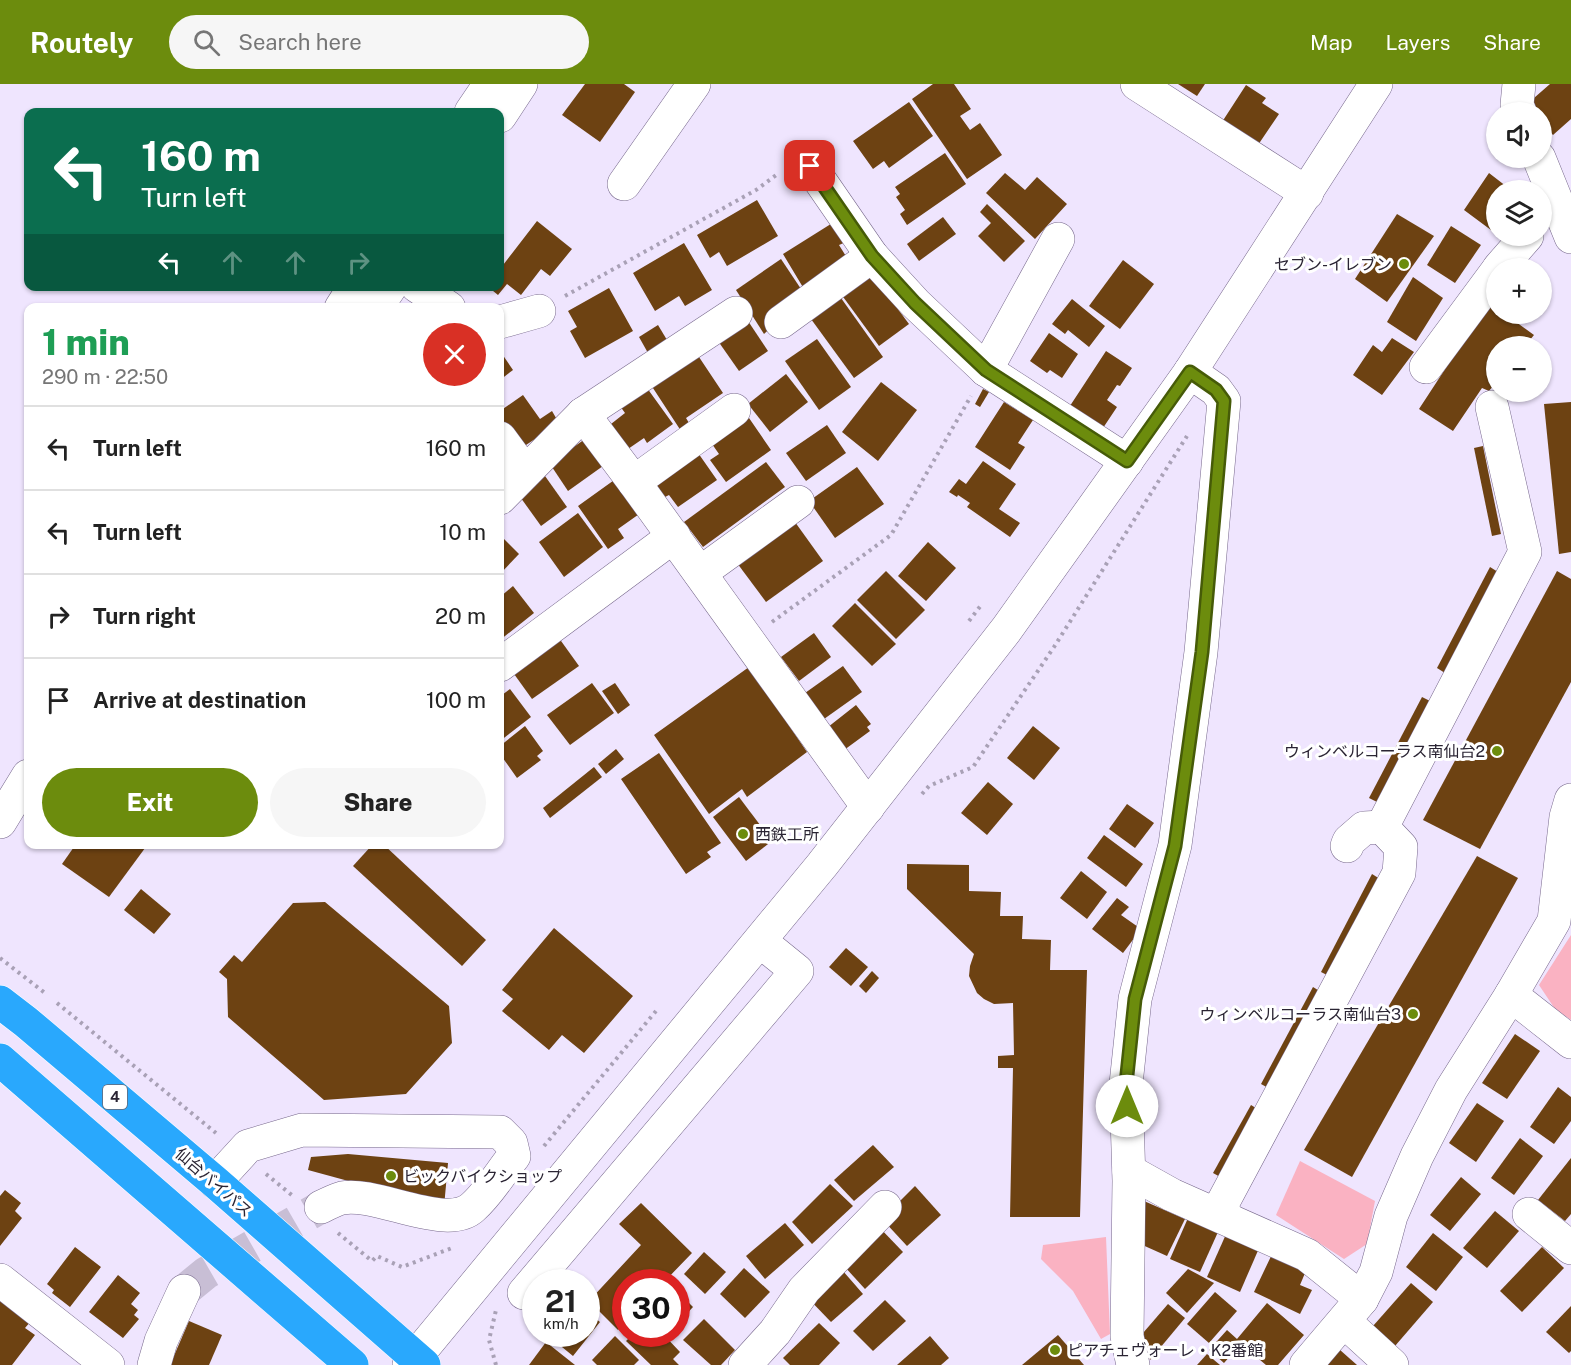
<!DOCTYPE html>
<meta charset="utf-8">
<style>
:root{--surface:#fff;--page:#f6f6f6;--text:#222;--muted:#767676;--line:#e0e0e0;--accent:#6c8c0d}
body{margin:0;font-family:"Public Sans","Noto Sans JP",sans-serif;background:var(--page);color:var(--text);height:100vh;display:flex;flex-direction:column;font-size:22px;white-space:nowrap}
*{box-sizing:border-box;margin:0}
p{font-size:20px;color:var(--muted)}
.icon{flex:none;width:33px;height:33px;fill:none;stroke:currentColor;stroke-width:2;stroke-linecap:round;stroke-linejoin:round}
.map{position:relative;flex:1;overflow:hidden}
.side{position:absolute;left:24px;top:219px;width:480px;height:546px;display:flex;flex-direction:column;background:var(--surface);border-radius:12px;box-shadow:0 2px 4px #0004}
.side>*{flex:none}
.top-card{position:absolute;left:24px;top:24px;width:480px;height:183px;border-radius:12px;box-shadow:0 2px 4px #0004;background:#0b6e4f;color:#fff;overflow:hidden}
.controls{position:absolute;left:1486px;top:18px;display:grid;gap:12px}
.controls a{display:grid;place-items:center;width:66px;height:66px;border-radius:50%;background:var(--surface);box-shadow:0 2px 4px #0004;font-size:30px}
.speed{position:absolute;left:522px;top:1185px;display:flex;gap:12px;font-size:30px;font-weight:700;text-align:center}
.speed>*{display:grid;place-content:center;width:78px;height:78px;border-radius:50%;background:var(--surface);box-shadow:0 2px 4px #0004;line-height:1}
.speed small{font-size:15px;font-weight:400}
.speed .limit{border:9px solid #d22;background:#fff;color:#111}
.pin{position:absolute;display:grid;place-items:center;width:51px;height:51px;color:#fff;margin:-26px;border-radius:12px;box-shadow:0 3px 9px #0006}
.me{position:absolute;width:66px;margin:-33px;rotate:0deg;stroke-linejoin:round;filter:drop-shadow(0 0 4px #0008)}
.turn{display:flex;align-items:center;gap:21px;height:126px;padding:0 18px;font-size:27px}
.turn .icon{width:78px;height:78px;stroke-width:2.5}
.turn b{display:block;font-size:42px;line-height:51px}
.lanes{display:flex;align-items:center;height:57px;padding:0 18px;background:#0003;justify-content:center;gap:30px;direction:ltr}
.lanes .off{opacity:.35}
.round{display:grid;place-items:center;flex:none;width:63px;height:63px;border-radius:32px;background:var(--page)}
.head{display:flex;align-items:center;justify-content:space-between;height:102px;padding:0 18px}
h1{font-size:36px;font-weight:800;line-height:45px;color:#1e9e55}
.action{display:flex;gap:12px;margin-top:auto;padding:12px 18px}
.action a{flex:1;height:69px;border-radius:36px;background:var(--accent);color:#fff;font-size:24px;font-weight:800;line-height:69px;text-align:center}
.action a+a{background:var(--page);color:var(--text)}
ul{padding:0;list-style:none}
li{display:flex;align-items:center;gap:18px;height:84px;padding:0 18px;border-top:2px solid var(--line)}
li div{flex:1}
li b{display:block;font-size:22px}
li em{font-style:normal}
header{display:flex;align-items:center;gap:36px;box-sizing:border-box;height:84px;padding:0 30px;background:var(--accent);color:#fff}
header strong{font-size:28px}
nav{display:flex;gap:33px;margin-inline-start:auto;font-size:21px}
.search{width:420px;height:54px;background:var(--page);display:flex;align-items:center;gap:15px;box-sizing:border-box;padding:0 21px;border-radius:33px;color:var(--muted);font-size:22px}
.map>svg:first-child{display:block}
.green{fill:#fab2c2}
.building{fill:#6d4212}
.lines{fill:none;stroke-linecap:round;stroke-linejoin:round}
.minor-tunnel{stroke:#c8bed5;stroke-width:33;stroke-dasharray:33 16;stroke-linecap:butt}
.minor-casing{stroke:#77688c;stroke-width:34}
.highway-casing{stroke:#fff;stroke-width:34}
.path{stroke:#a9a1b6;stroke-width:4;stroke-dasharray:3 4.5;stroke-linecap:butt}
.minor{stroke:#fff;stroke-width:33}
.highway{stroke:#29a8fd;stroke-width:33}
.route-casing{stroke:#465b08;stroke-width:15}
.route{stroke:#6c8c0d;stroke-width:10}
.poi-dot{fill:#6c8c0d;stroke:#fff;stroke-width:2}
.labels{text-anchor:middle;stroke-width:6;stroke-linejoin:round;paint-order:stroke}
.shield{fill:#fff;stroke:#6a6670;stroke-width:1.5}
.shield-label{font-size:15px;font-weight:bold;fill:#2a2433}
.poi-label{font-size:16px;fill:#2a2433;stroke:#fff;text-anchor:end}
.street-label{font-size:16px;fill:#2a2433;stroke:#fff}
</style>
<header>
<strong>Routely</strong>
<div class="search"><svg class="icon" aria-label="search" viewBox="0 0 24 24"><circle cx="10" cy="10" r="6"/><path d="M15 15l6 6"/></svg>Search here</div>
<nav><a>Map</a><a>Layers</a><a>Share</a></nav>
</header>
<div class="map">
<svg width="1571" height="1281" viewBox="0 0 1571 1281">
<rect width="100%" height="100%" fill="#efe5fe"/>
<!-- green -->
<g class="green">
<polygon points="1571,821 1571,936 1555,925 1539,901 1571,851"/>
<polygon points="1300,1077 1375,1117 1367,1160 1344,1175 1276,1131"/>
<polygon points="1106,1153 1110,1250 1101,1255 1073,1207 1041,1175 1043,1161"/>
</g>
<!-- building -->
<g class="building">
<polygon points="585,0 624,0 635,8 600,58 562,31"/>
<polygon points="933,0 954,0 971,25 960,32 970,46 980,39 1002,71 967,95 912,15"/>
<polygon points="1178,0 1205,0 1197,12"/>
<polygon points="1550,0 1571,0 1571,35 1553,51 1542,39 1542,28 1533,28 1526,21"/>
<polygon points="1246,1 1266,14 1262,19 1279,30 1258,61 1222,38"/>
<polygon points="909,18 933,52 889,84 884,77 873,85 853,57"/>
<polygon points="945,69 966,100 907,141 900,130 905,126 896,113 900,110 895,103"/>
<polygon points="1005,89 1025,106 1037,93 1067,120 1035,155 986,109"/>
<polygon points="1489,89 1511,106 1497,106 1497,146 1495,149 1464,126"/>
<polygon points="757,116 778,152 727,182 719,168 710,174 697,151"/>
<polygon points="987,120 1025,157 1004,178 978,152 991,139 980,128"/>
<polygon points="1397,130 1434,152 1387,218 1355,195"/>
<polygon points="943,133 956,150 919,177 907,160"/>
<polygon points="537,137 572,165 550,192 541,185 521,211 507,200 498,211 487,202 500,202 500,185"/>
<polygon points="834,138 846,158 839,161 849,177 804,205 783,170"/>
<polygon points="1451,142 1481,161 1455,199 1427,181"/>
<polygon points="684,159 712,206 685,222 679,212 655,227 633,189"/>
<polygon points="781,175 805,211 764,250 736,206"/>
<polygon points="1123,176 1154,200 1120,245 1089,222"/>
<polygon points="871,189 909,240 879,262 841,210"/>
<polygon points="1413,193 1443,214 1416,257 1387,238"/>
<polygon points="609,204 633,247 585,274 570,247 577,243 568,227"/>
<polygon points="841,214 883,273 854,294 811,235"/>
<polygon points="1072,215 1105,242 1089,263 1068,246 1065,250 1052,240"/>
<polygon points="1489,218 1497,224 1497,230 1505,230 1534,251 1525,262 1497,262 1497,297 1489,307 1482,304 1453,347 1419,325"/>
<polygon points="748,237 768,267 739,287 718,257"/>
<polygon points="658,241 667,256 648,269 639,253"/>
<polygon points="1049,249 1078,270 1062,294 1050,286 1047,289 1030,277"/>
<polygon points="1392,254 1414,268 1382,311 1353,291 1373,261 1382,268"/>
<polygon points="817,255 851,303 819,326 785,277"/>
<polygon points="500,267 513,286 500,296"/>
<polygon points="1106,267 1132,284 1120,302 1117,301 1107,316 1117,323 1099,350 1066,328"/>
<polygon points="697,270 723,309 686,334 692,344 683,350 651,301"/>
<polygon points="786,290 808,318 770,348 748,320"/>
<polygon points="881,298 917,326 878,377 842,348"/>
<polygon points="647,304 673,340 647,359 644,354 628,365 611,340 625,329 620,322"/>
<polygon points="983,305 989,308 980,323 975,320"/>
<polygon points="523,311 540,335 552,327 559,339 520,365 500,335 500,327"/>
<polygon points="1004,318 1033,336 1018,359 1025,363 1010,386 975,363"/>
<polygon points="1571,318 1571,468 1559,470 1544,320"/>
<polygon points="749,334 771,366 726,398 710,376 719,370 712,360"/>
<polygon points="827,341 846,369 806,397 786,369"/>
<polygon points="585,355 603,382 568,407 550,380"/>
<polygon points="1483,362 1501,450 1492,452 1474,364"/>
<polygon points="696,366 717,396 678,423 669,411 665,413 653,396"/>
<polygon points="983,377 1016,400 999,425 1020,439 1010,453 967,423 970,419 958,411 957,413 949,408 959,395 966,400"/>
<polygon points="766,378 785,403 703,463 684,438"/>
<polygon points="857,383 884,420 835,454 809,417"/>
<polygon points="545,392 567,423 541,442 518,410"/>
<polygon points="617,394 642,428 618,445 624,454 608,465 578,422"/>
<polygon points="578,429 603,463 564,493 539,458"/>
<polygon points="795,438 823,477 766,518 737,479"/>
<polygon points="500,451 519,470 500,490"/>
<polygon points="928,458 956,484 926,517 898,492"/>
<polygon points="1490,483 1498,488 1445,589 1437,584"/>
<polygon points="886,487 925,526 896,555 857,516"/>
<polygon points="1557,487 1571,495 1571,598 1480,765 1423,736"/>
<polygon points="513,502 534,529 500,556 500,513"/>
<polygon points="855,519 896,560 872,582 832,542"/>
<polygon points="814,549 831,573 799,597 781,573"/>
<polygon points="556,550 579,582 532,615 509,583"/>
<polygon points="843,582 862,608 824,635 805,609"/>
<polygon points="749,583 807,668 747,713 742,705 709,730 654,651"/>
<polygon points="592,599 614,629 570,661 547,631"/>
<polygon points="615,599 630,621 618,630 602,607"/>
<polygon points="510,605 531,633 500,657 500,607 502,611"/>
<polygon points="1422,613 1430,617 1377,718 1369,714"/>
<polygon points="856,621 871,640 867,643 870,647 840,669 823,647"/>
<polygon points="525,642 543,667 537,672 541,676 517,694 500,670 500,662"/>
<polygon points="1033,642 1060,664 1034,696 1007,674"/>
<polygon points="616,665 624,675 606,690 598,680"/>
<polygon points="659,669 721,759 707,768 711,773 686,790 621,695"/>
<polygon points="594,683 602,693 550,734 543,724"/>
<polygon points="988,698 1013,720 987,751 961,729"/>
<polygon points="739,713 772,757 746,777 713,733"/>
<polygon points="1127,720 1154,739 1135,764 1109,745"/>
<polygon points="1104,751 1143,780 1126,803 1087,774"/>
<polygon points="76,760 148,760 109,813 62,780"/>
<polygon points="373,760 383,760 486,856 462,882 353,782"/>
<polygon points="1477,772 1518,794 1352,1093 1304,1066"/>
<polygon points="907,780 969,781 969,807 1001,808 1000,832 1023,832 1022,855 1051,856 1050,886 1087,886 1080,1133 1010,1133 1013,984 998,984 998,972 1014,971 1013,919 994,920 984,915 977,909 969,892 970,882 974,870 907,805"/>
<polygon points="1081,787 1107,808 1087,835 1060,814"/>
<polygon points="1372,790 1380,795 1329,892 1321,888"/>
<polygon points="141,805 171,830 154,850 124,826"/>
<polygon points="1117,814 1129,823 1121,831 1141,845 1123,869 1092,845"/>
<polygon points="325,818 449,922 452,959 406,1010 324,1016 228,933 227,895 219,888 234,871 242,878 293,819"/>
<polygon points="554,844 633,912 584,969 562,951 549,966 502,927 513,915 502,906"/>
<polygon points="846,864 868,883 851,902 829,883"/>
<polygon points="872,887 879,894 866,909 859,902"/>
<polygon points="1313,903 1321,908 1270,1005 1261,1000"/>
<polygon points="1515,950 1540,967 1507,1015 1482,999"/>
<polygon points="1558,1003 1571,1013 1571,1037 1554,1060 1530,1043"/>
<polygon points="1477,1019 1504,1037 1476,1078 1449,1059"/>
<polygon points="1251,1021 1259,1026 1222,1094 1213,1089"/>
<polygon points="1520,1054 1543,1072 1514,1111 1491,1094"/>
<polygon points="873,1061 894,1083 854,1117 834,1096"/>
<polygon points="348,1070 448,1079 444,1123 308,1086 311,1073"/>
<polygon points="1571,1074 1571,1130 1565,1137 1538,1116"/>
<polygon points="1461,1093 1481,1110 1450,1147 1430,1131"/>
<polygon points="830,1100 853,1122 812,1160 792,1138"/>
<polygon points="915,1102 941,1131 907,1162 882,1135"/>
<polygon points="5,1106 21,1119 15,1127 22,1134 0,1162 0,1112"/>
<polygon points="1144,1117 1185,1135 1167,1172 1138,1159"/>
<polygon points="641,1119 692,1169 664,1198 626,1198 626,1238 618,1246 589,1217 641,1161 619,1140"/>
<polygon points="1495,1127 1519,1147 1487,1184 1463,1164"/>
<polygon points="1188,1134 1218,1148 1200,1188 1170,1175"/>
<polygon points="785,1139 804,1161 765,1195 746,1172"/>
<polygon points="878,1142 903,1168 865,1205 844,1182"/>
<polygon points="1227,1148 1260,1162 1240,1208 1207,1193"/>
<polygon points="1433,1149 1463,1173 1436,1207 1406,1183"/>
<polygon points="75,1163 101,1183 70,1223 52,1209 54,1206 47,1200"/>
<polygon points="1542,1163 1564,1184 1522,1228 1500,1207"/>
<polygon points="1274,1166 1308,1182 1300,1201 1312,1206 1300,1230 1254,1208"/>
<polygon points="704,1168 726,1188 705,1210 684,1190"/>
<polygon points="836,1179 863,1210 831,1238 805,1211"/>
<polygon points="744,1184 770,1208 745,1234 720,1210"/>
<polygon points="1188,1185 1214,1199 1187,1229 1166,1209"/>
<polygon points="118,1191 140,1209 131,1220 138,1226 134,1231 139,1235 123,1254 89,1228"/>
<polygon points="1411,1199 1433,1218 1395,1262 1373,1242"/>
<polygon points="676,1206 693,1223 676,1241"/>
<polygon points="1215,1208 1237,1227 1209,1259 1187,1240"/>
<polygon points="0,1213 31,1237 25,1244 35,1251 12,1281 0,1281"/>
<polygon points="885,1216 906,1237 873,1267 853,1247"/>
<polygon points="1267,1219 1304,1251 1278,1281 1266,1281 1241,1260 1224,1279 1209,1266 1227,1246 1237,1255"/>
<polygon points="1168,1220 1185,1234 1150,1276 1143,1249"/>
<polygon points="1571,1222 1571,1267 1569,1269 1546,1248"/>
<polygon points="586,1227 600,1238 573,1272 551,1254 555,1250 586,1250"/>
<polygon points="704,1235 735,1266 721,1281 711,1281 683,1256"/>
<polygon points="189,1237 222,1251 209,1281 170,1281"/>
<polygon points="819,1239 840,1259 819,1281 790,1281 783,1274"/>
<polygon points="633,1250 663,1250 680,1268 673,1275 679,1281 651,1281 626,1257"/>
<polygon points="1058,1251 1084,1281 1022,1281"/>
<polygon points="615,1252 639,1276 634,1281 597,1281 592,1276"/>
<polygon points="930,1252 949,1274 941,1281 897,1281"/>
<polygon points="546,1258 575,1281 529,1281"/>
<polygon points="1331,1258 1357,1281 1311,1281"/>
<polygon points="1207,1270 1220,1281 1197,1281"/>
</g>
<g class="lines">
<!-- minor-tunnel -->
<polyline class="minor-tunnel" points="184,1207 206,1189 321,1123"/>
<defs>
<g id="minor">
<polyline points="1137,0 1307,109"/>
<polyline points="1519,0 1517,21 1520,28"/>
<polyline points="471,28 490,0"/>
<polyline points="500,32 521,0"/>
<polyline points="1539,74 1571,153"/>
<polyline points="810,82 872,172 915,219 986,286 1127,377"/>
<polyline points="624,100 694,0"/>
<polyline points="1499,184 1527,152"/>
<polyline points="417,202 449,224"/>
<polyline points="341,224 355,202"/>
<polyline points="376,224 391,202"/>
<polyline points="500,238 539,227"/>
<polyline points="781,238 872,172"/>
<polyline points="1426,283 1497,187"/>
<polyline points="986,286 1058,155"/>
<polyline points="583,330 634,398 868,723"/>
<polyline points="500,354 525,388"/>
<polyline points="634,398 734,326"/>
<polyline points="500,414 583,330 736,229"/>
<polyline points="700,489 798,418"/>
<polyline points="500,581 674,452"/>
<polyline points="0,738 28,692"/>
<polyline points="1347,762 1349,757 1364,744 1382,743"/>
<polyline points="1511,911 1571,958"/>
<polyline points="1129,1087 1172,1111 1307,1171 1362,1215"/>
<path d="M 215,1098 L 248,1062 L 302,1046 L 500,1048 L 511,1059 L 514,1072 C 501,1088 489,1109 473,1123 C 447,1148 376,1107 342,1114 C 335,1116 327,1120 321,1123"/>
<polyline points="1529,1130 1571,1164"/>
<polyline points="1227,1134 1221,1122 1399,789 1401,763 1382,743 1525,468 1492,323"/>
<polyline points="0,1196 108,1281"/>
<polyline points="524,1209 797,887 760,857"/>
<polyline points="1344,1237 1392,1281"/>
<polyline points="154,1281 161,1257 184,1207"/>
<polyline points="409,1281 822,781 1006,546 1190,288 1376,0"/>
<polyline points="745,1281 775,1248 804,1206 885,1123"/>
<polyline points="1133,1281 1127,1252 1129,1097 1126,1000 1135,915 1175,761 1201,568 1224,317 1216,306 1190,288"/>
<polyline points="1306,1281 1362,1215 1376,1188 1391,1132 1417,1072 1451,1006 1511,911 1554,837 1566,733 1571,716"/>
</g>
<g id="highway">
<polyline points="0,918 26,938 215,1098 424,1281"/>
<polyline points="0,976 352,1281"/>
</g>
</defs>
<!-- minor casing -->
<use href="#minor" class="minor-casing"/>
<!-- highway casing -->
<use href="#highway" class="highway-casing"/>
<!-- path -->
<g class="path">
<polyline points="565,212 756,106 779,89"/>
<polyline points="969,537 982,520"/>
<polyline points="772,538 891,451 971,312"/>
<polyline points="922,710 929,702 973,683 1054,563 1187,352"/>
<polyline points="0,874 45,909"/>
<polyline points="57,919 216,1049"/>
<polyline points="544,1062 656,927"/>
<polyline points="266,1090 293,1112"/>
<polyline points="338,1149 372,1177 377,1172 402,1183 452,1164"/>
<polyline points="496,1281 489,1256 496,1226"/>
</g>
<!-- minor -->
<use href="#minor" class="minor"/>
<!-- highway -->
<use href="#highway" class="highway"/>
</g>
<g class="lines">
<defs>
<polyline id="route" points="810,82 872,172 915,219 986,286 1127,377 1190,288 1216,306 1224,317 1202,568 1175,762 1135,915 1126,1000 1127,1022"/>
</defs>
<!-- route casing -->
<use href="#route" class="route-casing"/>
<!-- route -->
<use href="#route" class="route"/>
</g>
<!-- markers -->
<g class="poi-dot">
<circle cx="1404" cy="180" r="6"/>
<circle cx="1497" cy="667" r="6"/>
<circle cx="743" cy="750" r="6"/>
<circle cx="1413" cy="930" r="6"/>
<circle cx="391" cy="1092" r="6"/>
<circle cx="1055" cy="1266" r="6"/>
</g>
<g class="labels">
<!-- shield labels -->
<rect class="shield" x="103" y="1001" width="24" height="24" rx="4.5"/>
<g class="shield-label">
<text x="115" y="1018">4</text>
</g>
<!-- poi labels -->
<g class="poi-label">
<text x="1392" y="186">セブン-イレブン</text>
<text x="1485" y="673">ウィンベルコーラス南仙台2</text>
<text x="755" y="756" text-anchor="start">西鉄工所</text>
<text x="1401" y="936">ウィンベルコーラス南仙台3</text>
<text x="403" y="1098" text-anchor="start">ビックバイクショップ</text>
<text x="1067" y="1272" text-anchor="start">ピアチェヴォーレ・K2番館</text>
</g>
<!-- street labels -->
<g class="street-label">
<text transform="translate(214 1098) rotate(41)" y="6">仙台バイパス</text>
</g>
</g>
</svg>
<div class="controls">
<a><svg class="icon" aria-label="sound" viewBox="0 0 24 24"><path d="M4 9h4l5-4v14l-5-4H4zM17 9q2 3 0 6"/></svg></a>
<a><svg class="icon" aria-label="layers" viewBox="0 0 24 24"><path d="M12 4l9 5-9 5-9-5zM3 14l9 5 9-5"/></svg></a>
<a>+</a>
<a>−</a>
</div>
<div class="speed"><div>21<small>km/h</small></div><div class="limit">30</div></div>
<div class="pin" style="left:810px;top:82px;background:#d93025"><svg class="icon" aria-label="arrive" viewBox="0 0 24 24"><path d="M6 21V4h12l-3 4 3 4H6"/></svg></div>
<svg class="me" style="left:1127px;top:1022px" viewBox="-20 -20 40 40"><circle r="19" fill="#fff"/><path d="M0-13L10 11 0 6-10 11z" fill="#6c8c0d"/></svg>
<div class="top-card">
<div class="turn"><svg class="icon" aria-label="left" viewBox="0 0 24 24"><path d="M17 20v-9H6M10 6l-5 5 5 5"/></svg><div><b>160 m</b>Turn left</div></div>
<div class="lanes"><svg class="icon" aria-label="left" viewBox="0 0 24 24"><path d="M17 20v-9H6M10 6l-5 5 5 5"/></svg><svg class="icon off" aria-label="ahead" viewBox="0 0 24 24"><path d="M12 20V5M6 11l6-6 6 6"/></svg><svg class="icon off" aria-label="ahead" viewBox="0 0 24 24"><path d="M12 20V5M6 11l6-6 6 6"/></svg><svg class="icon off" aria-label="right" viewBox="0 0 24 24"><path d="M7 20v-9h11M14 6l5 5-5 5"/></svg></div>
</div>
<section class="side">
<div class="head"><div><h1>1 min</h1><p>290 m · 22:50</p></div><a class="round" style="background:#d93025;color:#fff"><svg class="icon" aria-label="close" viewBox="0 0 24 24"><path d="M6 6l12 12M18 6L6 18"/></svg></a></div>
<ul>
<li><svg class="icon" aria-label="left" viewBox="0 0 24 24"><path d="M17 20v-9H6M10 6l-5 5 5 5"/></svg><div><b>Turn left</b></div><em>160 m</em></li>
<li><svg class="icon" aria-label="left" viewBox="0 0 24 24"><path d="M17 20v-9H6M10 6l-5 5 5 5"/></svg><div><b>Turn left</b></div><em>10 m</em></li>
<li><svg class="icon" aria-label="right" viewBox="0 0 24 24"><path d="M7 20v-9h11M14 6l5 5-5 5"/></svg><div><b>Turn right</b></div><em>20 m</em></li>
<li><svg class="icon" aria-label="arrive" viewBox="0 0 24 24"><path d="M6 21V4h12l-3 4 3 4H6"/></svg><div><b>Arrive at destination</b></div><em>100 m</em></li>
</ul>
<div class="action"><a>Exit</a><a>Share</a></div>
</section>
</div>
